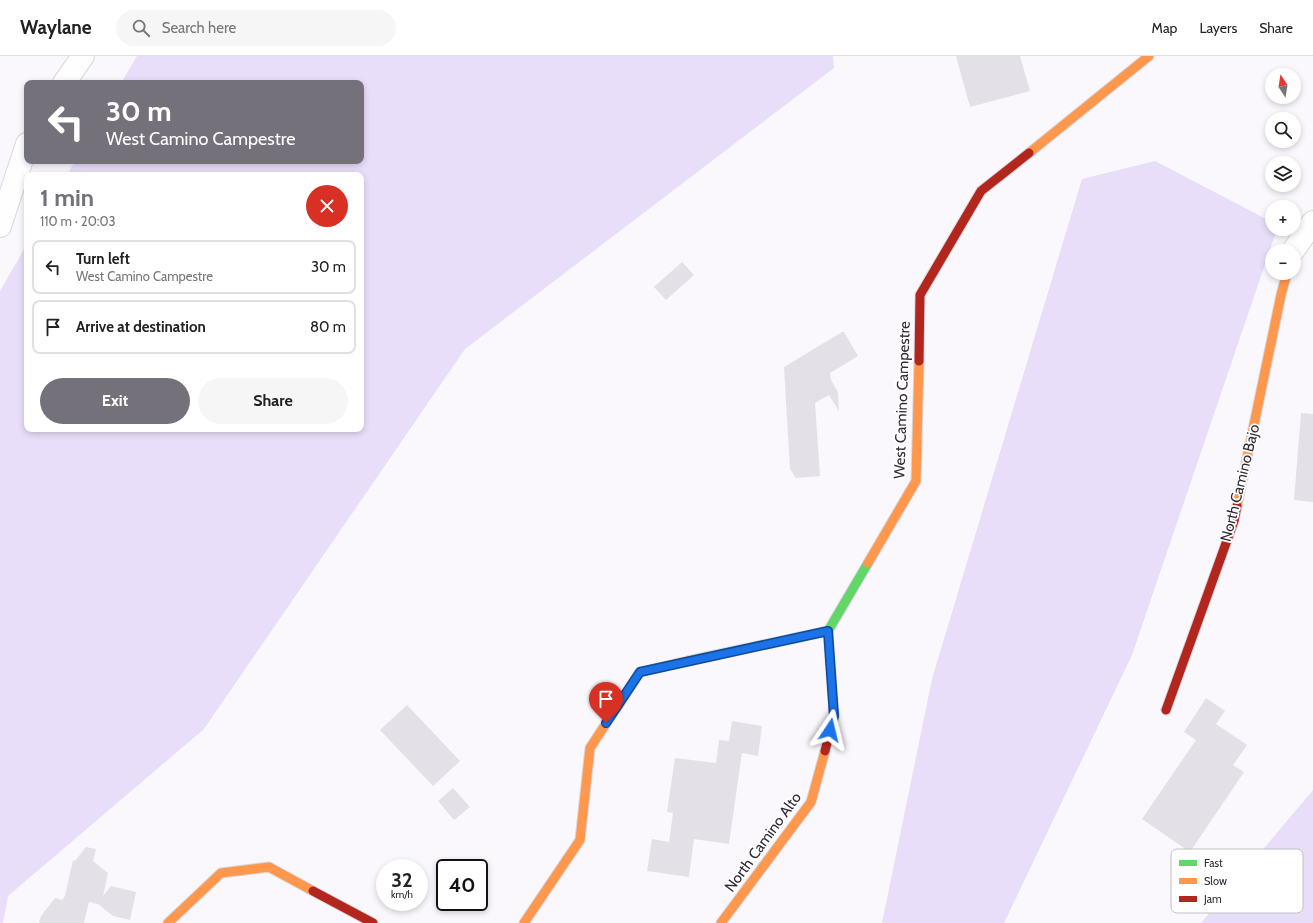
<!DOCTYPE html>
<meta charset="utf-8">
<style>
:root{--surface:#fff;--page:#f6f6f6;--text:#222;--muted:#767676;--line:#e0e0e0;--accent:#75717a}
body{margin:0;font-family:Cabin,sans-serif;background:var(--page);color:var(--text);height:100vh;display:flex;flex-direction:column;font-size:15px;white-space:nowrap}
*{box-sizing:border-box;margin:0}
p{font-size:13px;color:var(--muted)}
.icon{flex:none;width:22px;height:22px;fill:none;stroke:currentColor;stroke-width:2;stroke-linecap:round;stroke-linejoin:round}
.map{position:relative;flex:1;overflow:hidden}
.side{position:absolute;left:24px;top:116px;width:340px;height:260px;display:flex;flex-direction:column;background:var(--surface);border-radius:8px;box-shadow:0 2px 6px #0003}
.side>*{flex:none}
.guide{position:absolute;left:24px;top:24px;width:340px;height:84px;border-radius:8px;box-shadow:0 2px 6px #0003;background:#75717a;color:#fff;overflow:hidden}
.needle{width:26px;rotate:348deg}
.buttons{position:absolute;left:1265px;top:12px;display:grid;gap:8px}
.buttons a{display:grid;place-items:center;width:36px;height:36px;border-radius:50%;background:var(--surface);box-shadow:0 2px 6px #0003;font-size:20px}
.speed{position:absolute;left:376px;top:803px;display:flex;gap:8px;font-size:20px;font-weight:700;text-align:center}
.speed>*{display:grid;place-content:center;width:52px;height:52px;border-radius:50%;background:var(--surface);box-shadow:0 2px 6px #0003;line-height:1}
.speed small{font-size:10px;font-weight:400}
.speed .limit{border:2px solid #111;border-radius:6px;background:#fff;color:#111}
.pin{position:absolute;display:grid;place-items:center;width:34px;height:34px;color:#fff;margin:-41px -17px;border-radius:50% 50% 50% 0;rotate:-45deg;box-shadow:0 0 4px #0007}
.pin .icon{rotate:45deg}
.me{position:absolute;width:44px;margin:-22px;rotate:10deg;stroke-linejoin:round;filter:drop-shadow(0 0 3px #0008)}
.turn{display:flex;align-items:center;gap:14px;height:84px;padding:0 16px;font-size:18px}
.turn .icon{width:52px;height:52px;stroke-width:2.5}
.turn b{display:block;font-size:28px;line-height:34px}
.round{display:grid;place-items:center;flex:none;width:42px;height:42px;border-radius:21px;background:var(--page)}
.head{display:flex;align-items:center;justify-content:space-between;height:68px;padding:0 16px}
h1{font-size:24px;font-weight:800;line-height:30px;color:var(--accent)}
.button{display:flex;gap:8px;margin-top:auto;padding:8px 16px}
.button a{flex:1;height:46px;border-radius:24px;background:var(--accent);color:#fff;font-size:16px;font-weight:800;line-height:46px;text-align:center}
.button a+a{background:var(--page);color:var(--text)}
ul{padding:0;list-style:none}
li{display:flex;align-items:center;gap:12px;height:54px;margin:0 8px 6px;padding:0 8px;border:2px solid var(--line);border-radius:8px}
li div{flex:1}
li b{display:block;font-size:15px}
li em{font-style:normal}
header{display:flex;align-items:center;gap:24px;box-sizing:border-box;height:56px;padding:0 20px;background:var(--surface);border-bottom:1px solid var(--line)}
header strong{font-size:19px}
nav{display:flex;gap:22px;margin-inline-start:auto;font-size:14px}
.search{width:280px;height:36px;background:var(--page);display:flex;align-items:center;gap:10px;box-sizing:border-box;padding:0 14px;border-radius:22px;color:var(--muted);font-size:15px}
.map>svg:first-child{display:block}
.green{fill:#e9def9}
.building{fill:#e4e0e8}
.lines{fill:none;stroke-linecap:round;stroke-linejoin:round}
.street-casing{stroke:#d9d5dd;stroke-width:24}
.fast-casing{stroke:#d9d5dd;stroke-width:11}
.slow-casing{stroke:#d9d5dd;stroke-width:11}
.jam-casing{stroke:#d9d5dd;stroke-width:11}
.street{stroke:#fefeff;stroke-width:22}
.fast{stroke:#63d668;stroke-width:9}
.slow{stroke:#ff974d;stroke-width:9}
.jam{stroke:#b3261e;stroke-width:9}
.route-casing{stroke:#114b97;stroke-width:10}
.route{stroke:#1a73e8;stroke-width:7}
.labels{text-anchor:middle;stroke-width:3.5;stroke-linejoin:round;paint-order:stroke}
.street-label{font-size:15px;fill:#2e2934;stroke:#fff}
.key{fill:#fff;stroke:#c0bfc2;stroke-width:1}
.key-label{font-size:11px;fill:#2e2934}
</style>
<header>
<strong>Waylane</strong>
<div class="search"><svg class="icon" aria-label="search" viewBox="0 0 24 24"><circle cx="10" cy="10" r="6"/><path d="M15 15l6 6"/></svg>Search here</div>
<nav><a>Map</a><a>Layers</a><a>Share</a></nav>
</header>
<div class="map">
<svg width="1313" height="867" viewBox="0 0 1313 867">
<rect width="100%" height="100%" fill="#faf8fc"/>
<!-- green -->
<g class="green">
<polygon points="137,0 833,0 834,12 465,293 204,673 8,840 3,867 0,867 0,235 27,188 27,373 361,373 361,119 67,119 75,105 361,105 361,27 121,27"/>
<polygon points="1155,105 1272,166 1272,173 1277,173 1132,599 1004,867 882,867 932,623 1082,123"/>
<polygon points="1313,734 1313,867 1201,867"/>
</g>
<!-- building -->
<g class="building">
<polygon points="956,0 1020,0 1030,35 970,51"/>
<polygon points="682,206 694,219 666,244 654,231"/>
<polygon points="842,276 844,276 858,300 830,317 831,324 838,336 839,355 829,339 815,347 820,420 796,422 790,413 784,311"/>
<polygon points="1301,357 1313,358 1313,446 1294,444"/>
<polygon points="1206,642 1225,655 1216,668 1247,689 1233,709 1244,716 1190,796 1142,763 1196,684 1184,676"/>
<polygon points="407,649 460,705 433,730 380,674"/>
<polygon points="732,665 762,670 758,700 742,697 729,788 694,783 689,821 647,815 652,783 669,786 673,757 667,756 675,702 716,707 719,684 729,685"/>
<polygon points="453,732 470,751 454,764 438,745"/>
<polygon points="86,791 96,793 93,805 108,817 103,840 111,830 136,836 130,864 113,860 98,848 89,846 84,867 39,867 41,860 55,842 62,844 65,840 73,804 75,805"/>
</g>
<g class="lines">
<defs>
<g id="street">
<polyline points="64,27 83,0"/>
<polyline points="0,170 27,88"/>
<polyline points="1293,195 1313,166"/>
</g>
<polyline id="fast" points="688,605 828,575 868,507"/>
<g id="slow">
<polyline points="1029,97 1149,0"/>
<polyline points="1237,450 1281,239 1287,217"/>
<polyline points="868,507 916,425 919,305"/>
<polyline points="168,867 221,817 269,811 313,835"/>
<polyline points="524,867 580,784 590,692 640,616 688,605"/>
<polyline points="721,867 811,746 825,695"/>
</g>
<g id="jam">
<polyline points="919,305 920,239 981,135 1029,97"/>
<polyline points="1166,654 1234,465 1237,450"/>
<polyline points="825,695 834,660 828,575"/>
<polyline points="313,835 373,867"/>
</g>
</defs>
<!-- street casing -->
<use href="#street" class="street-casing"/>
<!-- fast casing -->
<use href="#fast" class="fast-casing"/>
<!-- slow casing -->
<use href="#slow" class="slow-casing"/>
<!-- jam casing -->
<use href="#jam" class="jam-casing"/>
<!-- street -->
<use href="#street" class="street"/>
<!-- fast -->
<use href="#fast" class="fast"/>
<!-- slow -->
<use href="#slow" class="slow"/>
<!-- jam -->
<use href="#jam" class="jam"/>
</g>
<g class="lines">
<defs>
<polyline id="route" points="606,667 640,616 828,575 834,660 830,674"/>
</defs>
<!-- route casing -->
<use href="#route" class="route-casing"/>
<!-- route -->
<use href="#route" class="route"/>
</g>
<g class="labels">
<!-- street labels -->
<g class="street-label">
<text transform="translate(902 344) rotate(-88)" y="5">West Camino Campestre</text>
<text transform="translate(1240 427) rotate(-76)" y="5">North Camino Bajo</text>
<text transform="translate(763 786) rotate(-54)" y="5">North Camino Alto</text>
</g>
</g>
<!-- legend -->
<rect x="1171" y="793" width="132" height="64" rx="6" class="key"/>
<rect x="1179" y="804" width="18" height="6" fill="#63d668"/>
<rect x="1179" y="822" width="18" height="6" fill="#ff974d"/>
<rect x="1179" y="840" width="18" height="6" fill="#b3261e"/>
<g class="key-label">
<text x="1204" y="811">Fast</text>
<text x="1204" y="829">Slow</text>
<text x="1204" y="847">Jam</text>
</g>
</svg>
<div class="buttons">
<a><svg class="needle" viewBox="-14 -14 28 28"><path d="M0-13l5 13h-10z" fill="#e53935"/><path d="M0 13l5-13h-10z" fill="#767676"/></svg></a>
<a><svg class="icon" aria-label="search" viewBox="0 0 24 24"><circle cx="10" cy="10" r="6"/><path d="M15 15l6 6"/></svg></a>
<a><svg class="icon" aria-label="layers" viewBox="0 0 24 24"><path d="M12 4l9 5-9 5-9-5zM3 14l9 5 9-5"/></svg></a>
<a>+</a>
<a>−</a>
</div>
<div class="speed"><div>32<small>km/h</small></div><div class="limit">40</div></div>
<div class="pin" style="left:606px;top:667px;background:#d93025"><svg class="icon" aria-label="arrive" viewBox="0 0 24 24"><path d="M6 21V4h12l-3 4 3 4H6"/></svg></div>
<svg class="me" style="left:830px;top:674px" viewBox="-20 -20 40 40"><path d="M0-17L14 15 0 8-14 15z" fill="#1a73e8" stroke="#fff" stroke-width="4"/></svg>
<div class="guide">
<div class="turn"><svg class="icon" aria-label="left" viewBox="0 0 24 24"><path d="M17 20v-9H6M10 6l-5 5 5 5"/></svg><div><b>30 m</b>West Camino Campestre</div></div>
</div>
<section class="side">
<div class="head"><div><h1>1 min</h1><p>110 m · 20:03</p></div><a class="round" style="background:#d93025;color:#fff"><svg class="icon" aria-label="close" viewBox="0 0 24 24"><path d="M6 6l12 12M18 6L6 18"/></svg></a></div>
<ul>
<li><svg class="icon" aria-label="left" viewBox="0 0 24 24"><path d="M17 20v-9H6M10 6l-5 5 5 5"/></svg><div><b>Turn left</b><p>West Camino Campestre</p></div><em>30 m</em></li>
<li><svg class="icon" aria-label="arrive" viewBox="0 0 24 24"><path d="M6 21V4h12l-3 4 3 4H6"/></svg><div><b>Arrive at destination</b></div><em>80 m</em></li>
</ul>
<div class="button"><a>Exit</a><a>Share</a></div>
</section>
</div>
